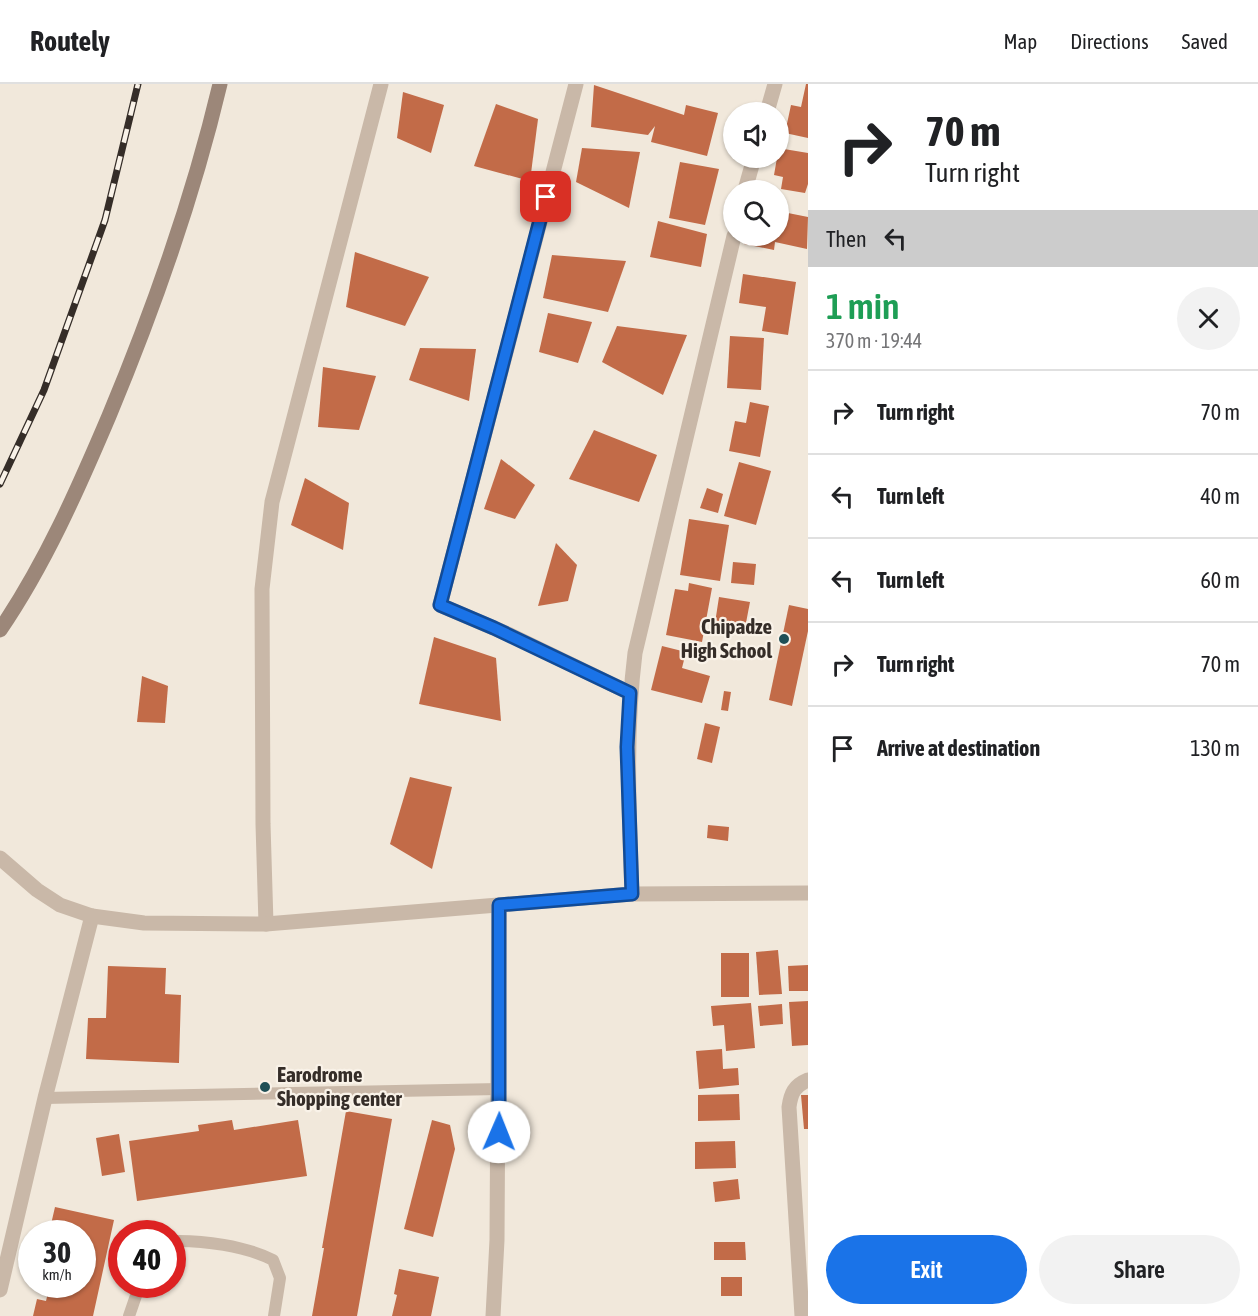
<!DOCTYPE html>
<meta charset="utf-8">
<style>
:root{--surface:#fff;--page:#f2f2f2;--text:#202124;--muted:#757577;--line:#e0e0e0;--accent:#1a73e8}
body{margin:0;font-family:"Asap Condensed",sans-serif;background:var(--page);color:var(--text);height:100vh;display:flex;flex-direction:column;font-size:22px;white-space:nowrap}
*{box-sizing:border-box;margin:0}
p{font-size:20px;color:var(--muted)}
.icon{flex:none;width:33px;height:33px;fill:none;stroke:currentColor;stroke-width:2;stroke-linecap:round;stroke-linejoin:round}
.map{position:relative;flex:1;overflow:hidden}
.sheet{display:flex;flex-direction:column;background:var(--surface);width:450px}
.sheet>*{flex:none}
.banner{background:#fff;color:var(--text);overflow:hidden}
.tools{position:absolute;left:723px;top:18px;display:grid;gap:12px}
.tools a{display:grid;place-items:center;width:66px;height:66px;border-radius:50%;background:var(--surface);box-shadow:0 2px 4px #0004;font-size:30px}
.speed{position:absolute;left:18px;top:1136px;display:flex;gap:12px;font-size:30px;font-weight:700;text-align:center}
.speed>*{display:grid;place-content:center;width:78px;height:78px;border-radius:50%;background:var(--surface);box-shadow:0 2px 4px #0004;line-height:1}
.speed small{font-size:15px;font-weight:400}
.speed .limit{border:9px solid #d22;background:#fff;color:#111}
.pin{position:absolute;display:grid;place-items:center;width:51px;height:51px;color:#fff;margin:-26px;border-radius:12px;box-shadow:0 3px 9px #0006}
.me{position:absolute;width:66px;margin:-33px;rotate:1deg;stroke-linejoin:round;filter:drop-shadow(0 0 4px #0008)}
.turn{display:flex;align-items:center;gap:21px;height:126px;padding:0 18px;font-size:27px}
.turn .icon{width:78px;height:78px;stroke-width:2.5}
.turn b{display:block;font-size:42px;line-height:51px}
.then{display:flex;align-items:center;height:57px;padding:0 18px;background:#0003;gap:12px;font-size:22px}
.round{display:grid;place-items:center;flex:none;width:63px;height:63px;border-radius:32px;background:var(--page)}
.overview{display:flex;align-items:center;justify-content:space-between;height:102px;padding:0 18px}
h1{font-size:36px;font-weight:600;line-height:45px;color:#1e9e55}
.primary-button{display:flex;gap:12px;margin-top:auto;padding:12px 18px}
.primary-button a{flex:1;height:69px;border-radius:36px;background:var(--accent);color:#fff;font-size:24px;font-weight:600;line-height:69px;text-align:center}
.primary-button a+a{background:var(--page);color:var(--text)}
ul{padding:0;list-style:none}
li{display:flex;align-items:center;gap:18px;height:84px;padding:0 18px;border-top:2px solid var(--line)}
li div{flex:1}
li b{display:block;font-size:22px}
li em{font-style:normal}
header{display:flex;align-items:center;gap:36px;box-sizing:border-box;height:84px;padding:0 30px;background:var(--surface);border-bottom:2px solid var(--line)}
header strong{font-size:28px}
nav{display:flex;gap:33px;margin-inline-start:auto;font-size:21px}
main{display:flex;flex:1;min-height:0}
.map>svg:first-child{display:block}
.building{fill:#c26b48}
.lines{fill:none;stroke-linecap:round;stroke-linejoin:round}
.service{stroke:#c9b8a8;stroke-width:12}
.minor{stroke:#c9b8a8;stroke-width:15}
.tertiary{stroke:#c9b8a8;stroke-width:15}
.secondary{stroke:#9c8779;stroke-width:15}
.rail-casing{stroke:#352d28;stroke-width:7}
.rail{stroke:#f9f2e8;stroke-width:4.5;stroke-dasharray:14;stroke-linecap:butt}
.route-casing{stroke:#114b97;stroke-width:15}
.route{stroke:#1a73e8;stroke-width:10}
.poi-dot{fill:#1f4f56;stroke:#f9f2e8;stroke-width:2}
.labels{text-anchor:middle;stroke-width:4.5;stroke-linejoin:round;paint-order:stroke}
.poi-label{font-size:21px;font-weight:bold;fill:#352d28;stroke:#f9f2e8;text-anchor:end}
</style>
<header>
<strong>Routely</strong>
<nav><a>Map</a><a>Directions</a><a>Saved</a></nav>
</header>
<main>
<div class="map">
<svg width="808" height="1232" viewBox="0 0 808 1232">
<rect width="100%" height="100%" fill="#f1e8db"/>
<!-- building -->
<g class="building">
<polygon points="806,0 808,0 808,54 785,49 791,21 801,23"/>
<polygon points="594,1 684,31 686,21 718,29 707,72 651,58 655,42 648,51 591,43"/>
<polygon points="403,8 444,21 431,69 397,54"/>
<polygon points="496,20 538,35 530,97 474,82"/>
<polygon points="582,64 640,68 629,124 576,98"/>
<polygon points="778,64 808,69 808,100 805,109 781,105 783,93 774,91 777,74 778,74"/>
<polygon points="680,78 719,85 705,141 669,134"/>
<polygon points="778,127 808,133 807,165 775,158 774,166 744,160 746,152 778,152"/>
<polygon points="658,137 707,150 701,183 650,173"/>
<polygon points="355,168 429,193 405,242 346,223"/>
<polygon points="552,171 626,177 608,228 543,214"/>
<polygon points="743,190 796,198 788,251 762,247 766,223 739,219"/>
<polygon points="548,229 592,238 578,279 539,268"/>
<polygon points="617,242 687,251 663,311 602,278"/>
<polygon points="730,252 764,254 761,306 727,304"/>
<polygon points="420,264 476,265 469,317 409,296"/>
<polygon points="323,283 376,292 359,346 318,343"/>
<polygon points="750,318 769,322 760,373 729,367 735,337 746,339"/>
<polygon points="594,346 657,371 639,418 569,395"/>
<polygon points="501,375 535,401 515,435 484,425"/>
<polygon points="739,378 771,387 756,441 724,432"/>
<polygon points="305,394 349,419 343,466 291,441"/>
<polygon points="707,404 723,410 718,429 700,424"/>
<polygon points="689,435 729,441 720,497 680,491"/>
<polygon points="556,459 577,481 568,517 538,522"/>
<polygon points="733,478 756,480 754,501 731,499"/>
<polygon points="689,499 712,504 702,558 666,551 675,505 688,507"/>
<polygon points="719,513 750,518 745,544 715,539"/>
<polygon points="789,521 808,525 808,547 792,622 769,616"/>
<polygon points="434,553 496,574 501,637 419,620"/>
<polygon points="662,562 686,568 682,584 710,592 702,619 651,606"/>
<polygon points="142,592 168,602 165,639 137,638"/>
<polygon points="724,607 731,608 728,627 721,626"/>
<polygon points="705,639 720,643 712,679 697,675"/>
<polygon points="410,693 452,703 432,785 390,760"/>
<polygon points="708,741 729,743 728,757 707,754"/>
<polygon points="778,866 782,910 759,911 756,868"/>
<rect x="721" y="869" width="28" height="44"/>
<polygon points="808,881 808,907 789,907 788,882"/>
<polygon points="108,882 166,884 165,910 181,911 179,979 86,975 88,934 106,934"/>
<polygon points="808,917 808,961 792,962 789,918"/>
<polygon points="751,919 755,964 726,967 724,941 713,942 711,922"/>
<polygon points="782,920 783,940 760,942 758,922"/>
<polygon points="722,965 723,985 738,984 739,1001 699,1005 696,967"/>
<polygon points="739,1010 740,1036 698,1037 698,1011"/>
<polygon points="801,1011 808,1011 808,1045 804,1045"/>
<polygon points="346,1027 392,1035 357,1232 312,1232 324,1164 322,1164"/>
<polygon points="232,1036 234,1046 298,1036 307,1092 137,1117 129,1057 199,1047 198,1041"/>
<polygon points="432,1036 450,1041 455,1065 433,1153 404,1145"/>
<polygon points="119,1050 125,1088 102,1092 96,1054"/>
<polygon points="735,1057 736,1084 695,1085 695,1058"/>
<polygon points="738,1095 740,1115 715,1118 713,1098"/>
<polygon points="55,1123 114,1136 93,1232 33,1232 37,1215 46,1217 50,1200 82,1200 82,1149 49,1149"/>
<polygon points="714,1158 745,1158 746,1176 714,1176"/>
<polygon points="399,1185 439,1193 431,1232 392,1232 397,1211 394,1210"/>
<rect x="721" y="1193" width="21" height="19"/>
</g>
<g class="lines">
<!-- service -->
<g class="service">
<polyline points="45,1014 499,1005"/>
<path d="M 172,1157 C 202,1156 246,1162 273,1176 L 280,1194 L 274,1232"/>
<polyline points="129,1232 140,1200"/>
</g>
<!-- minor -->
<g class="minor">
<polyline points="576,0 440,521 510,551 630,609"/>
<polyline points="767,28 775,0"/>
<polyline points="745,106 754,74"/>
<path d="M 632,810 C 629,729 625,649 635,569 L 734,152"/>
<polyline points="266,840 263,740 262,505 272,418 381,0"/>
<polyline points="0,1206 45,1014 92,832"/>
<path d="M 802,1232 L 789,1023 C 791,1009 794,1002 808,996"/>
</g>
<!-- tertiary -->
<g class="tertiary">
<polyline points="0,774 37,806 60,821 92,832 144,839 266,840 632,810 808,809"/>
<polyline points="493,1232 497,1156 499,821"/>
</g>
<!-- secondary -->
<path class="secondary" d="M 0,546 C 45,480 78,405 109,332 C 154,224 193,114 220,0"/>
<defs>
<polyline id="rail" points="0,400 44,306 105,136 138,0"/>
</defs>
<!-- rail casing -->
<use href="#rail" class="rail-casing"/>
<!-- rail -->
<use href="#rail" class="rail"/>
</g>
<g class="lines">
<defs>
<polyline id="route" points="499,1048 499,821 632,810 627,663 630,609 494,544 440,521 546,113"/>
</defs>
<!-- route casing -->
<use href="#route" class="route-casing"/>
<!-- route -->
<use href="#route" class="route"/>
</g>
<!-- markers -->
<g class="poi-dot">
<circle cx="784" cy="555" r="6"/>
<circle cx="265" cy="1003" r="6"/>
</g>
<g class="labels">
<!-- poi labels -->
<g class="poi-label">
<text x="772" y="550">Chipadze<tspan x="772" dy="24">High School</tspan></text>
<text x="277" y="998" text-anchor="start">Earodrome<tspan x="277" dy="24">Shopping center</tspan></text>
</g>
</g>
</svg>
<div class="tools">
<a><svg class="icon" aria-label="sound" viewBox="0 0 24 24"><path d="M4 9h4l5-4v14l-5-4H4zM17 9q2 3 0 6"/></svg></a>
<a><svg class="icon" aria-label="search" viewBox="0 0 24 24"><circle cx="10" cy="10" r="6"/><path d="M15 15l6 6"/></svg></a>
</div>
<div class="speed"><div>30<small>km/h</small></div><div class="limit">40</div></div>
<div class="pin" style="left:546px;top:113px;background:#d93025"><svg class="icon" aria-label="arrive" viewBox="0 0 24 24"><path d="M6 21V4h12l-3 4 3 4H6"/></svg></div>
<svg class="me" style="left:499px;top:1048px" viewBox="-20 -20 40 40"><circle r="19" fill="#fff"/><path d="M0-13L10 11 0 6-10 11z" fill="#1a73e8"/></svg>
</div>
<section class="sheet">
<div class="banner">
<div class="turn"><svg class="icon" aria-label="right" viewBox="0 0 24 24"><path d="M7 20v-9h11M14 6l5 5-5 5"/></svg><div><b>70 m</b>Turn right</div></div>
<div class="then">Then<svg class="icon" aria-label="left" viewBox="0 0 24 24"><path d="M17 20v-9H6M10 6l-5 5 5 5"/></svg></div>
</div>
<div class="overview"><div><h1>1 min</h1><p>370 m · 19:44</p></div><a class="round"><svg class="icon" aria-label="close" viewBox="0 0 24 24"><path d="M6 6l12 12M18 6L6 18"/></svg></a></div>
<ul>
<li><svg class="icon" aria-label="right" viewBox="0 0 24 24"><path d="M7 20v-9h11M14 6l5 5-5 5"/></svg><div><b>Turn right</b></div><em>70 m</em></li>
<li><svg class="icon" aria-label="left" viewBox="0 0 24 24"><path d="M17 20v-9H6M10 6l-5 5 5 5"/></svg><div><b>Turn left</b></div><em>40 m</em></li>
<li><svg class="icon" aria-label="left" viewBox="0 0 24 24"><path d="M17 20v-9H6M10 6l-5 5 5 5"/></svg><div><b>Turn left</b></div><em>60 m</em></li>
<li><svg class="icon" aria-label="right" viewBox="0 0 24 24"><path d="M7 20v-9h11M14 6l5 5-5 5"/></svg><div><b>Turn right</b></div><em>70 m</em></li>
<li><svg class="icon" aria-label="arrive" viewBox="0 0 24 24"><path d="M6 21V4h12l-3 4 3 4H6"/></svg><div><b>Arrive at destination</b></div><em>130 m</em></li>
</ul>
<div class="primary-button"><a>Exit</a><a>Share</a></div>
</section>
</main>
